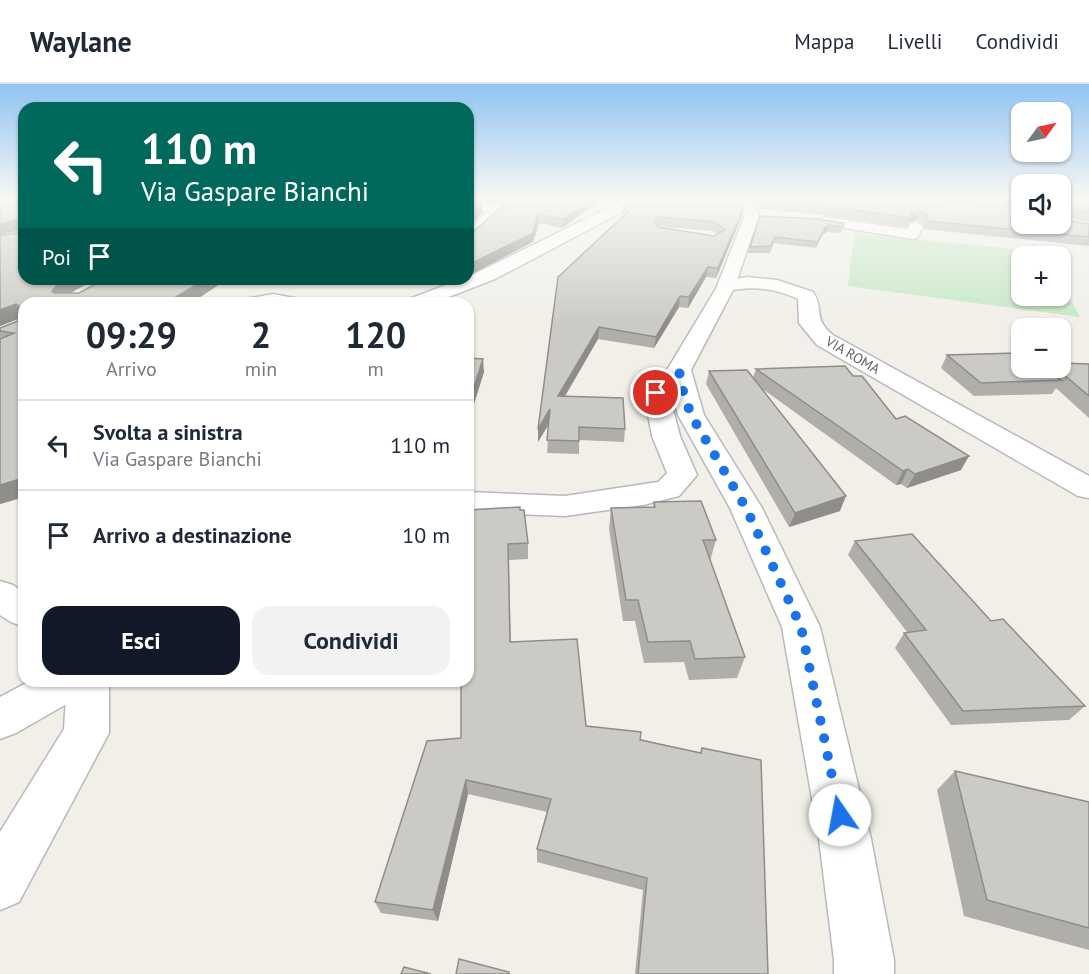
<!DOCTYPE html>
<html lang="it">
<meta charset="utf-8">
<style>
:root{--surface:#fff;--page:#f2f2f3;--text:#1f2937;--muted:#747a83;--line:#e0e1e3;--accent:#111827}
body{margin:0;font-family:"PT Sans",sans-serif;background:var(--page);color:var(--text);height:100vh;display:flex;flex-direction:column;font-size:22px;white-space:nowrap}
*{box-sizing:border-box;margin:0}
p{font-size:20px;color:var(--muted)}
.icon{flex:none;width:33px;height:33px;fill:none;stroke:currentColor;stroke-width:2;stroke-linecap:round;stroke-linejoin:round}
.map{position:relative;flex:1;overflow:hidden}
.details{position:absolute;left:18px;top:213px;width:456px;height:390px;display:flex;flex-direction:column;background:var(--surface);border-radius:18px;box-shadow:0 2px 4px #0004}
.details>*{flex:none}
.hud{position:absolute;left:18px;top:18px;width:456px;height:183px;border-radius:18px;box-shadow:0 2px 4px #0004;background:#00695c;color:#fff;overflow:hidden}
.needle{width:39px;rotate:57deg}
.tools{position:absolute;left:1011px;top:18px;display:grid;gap:12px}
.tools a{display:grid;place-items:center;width:60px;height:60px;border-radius:12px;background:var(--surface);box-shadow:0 2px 4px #0004;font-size:30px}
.pin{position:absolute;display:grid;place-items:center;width:51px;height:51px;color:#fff;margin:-26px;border:3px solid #fff;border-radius:50%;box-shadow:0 2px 6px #0007}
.me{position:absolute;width:66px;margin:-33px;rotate:348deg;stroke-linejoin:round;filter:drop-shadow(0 0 4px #0008)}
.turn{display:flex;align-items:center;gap:21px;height:126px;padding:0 24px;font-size:27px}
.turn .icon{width:78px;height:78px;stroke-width:2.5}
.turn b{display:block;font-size:42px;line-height:51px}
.then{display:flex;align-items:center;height:57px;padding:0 24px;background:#0003;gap:12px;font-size:22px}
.eta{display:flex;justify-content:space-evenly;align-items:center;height:102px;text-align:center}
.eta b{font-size:36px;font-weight:800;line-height:42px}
.primary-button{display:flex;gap:12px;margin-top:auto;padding:12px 24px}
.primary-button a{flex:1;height:69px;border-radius:18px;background:var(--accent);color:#fff;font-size:24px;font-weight:800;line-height:69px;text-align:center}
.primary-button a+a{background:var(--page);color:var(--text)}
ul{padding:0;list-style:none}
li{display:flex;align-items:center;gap:18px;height:90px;padding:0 24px;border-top:2px solid var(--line)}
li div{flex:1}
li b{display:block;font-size:22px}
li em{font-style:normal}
header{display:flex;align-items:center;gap:36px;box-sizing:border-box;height:84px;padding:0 30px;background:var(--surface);border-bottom:2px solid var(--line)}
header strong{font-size:28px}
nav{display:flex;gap:33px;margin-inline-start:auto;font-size:21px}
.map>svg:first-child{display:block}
.green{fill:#c5e8c5}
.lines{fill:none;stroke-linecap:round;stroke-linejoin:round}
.street-casing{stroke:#b5b8bc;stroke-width:3}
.secondary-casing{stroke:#b6babf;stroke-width:3}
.street{fill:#fff;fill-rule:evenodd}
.secondary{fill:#fff;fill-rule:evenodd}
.wall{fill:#afaea9;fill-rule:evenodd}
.shaded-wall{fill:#8f8d8a}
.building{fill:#cccac5;stroke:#8f8d8a;stroke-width:1.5;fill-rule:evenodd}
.route{stroke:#1a73e8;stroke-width:10;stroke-dasharray:0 18}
.labels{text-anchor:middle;stroke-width:4.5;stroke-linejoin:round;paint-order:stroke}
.far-street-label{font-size:14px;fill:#5f6368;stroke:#fff}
</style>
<header>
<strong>Waylane</strong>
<nav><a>Mappa</a><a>Livelli</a><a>Condividi</a></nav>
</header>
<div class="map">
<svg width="1089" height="890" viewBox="0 0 1089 890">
<rect width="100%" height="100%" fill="#f1efe8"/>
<!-- green -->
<polygon class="green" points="854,149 1044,168 1047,172 1022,172 1022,212 1060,212 1061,198 1080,233 848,202"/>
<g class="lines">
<defs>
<g id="street">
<polygon points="623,114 637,114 626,126 495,195 433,219 406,219 409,215 462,195 468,195 468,193 616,120"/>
<path d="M 725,114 C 738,114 754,116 759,131 L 735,202 L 732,206 L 720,206 L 717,202 L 745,131 Z"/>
<polygon points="468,117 499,122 502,129 473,154 468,156 468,144 488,128 468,125"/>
<polygon points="824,133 908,145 911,139 916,138 923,142 918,153 913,155 819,140 817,137"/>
<polygon points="273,210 299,215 302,219 243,219 246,215"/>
<polygon points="679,279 687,281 691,286 669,310 680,352 697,391 679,412 643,421 565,432 468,428 468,408 565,412 658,398 667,389 652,352 644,309 671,281"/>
<polygon points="30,597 90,597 84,610 16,649 0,655 0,613"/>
</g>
<g id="secondary">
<path d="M 747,193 L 777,196 L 813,208 C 825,226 812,234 833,251 L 1089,392 L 1089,414 L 1078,412 L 817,261 L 799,239 L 798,215 C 777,205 756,202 733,206 L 691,286 L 704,331 L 762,424 L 820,543 L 871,755 L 894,876 L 894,890 L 834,890 L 834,876 L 819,755 L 782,543 L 730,424 L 678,331 L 667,286 L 720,198 Z"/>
<polygon points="0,497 13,501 24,509 24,543 11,538 0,531"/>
<polygon points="67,597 109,597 109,649 19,818 0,826 0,748 64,645"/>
</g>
</defs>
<!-- street casing -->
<use href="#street" class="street-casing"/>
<!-- secondary casing -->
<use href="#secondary" class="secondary-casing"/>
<!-- street -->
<use href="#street" class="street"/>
<!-- secondary -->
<use href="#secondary" class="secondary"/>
</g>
<!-- wall -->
<g class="wall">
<polygon points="24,114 24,195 96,195 70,209 79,209 105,195 231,195 227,199 223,198 191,219 24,219 24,413 0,420 0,244 18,237 18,235 0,242 0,152 20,148 20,146 0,151"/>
<polygon points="468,114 603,114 562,144 539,139 533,158 474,147 502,124 501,121 468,116"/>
<polygon points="608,114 620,114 613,119"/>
<polygon points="744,114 935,114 1022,140 1089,140 1089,162 924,145 924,140 916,136 909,138 907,143 824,131 759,125"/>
<polygon points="963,114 1022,114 1022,122"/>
<polygon points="1060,114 1089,114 1089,138 1061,132"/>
<path d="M 623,122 L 742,132 L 716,194 L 706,193 L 688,224 L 679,223 L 654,264 L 598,255 L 565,312 L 625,345 L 624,358 L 579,356 L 579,370 L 547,369 L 549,340 L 538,358 L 623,132 L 622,131 ZM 657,142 L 713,147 L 717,150 L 714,152 L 658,143 Z"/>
<polygon points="760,132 844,139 841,149 827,148 822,151 816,164 774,159 770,169 748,169"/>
<polygon points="394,195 459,195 441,200"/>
<polygon points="947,271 1046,286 1047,284 1060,284 1089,280 1089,334 1056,304 1052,310 974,312 941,284"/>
<polygon points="468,274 484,288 471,329 468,329"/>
<polygon points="756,285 853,292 896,335 961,386 907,404 901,400 896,401 764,306 840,427 789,443 706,300 709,287 753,293"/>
<polygon points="654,418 716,456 710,477 745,573 737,594 689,596 684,578 644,579 635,537 623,537 609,445 611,424 653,423"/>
<polygon points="468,426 520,426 528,459 528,475 509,476 511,558 586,642 700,669 702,664 768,890 635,890 643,806 537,778 537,765 547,728 468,710 438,837 381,829 375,818 461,654 468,597"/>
<polygon points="855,457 991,537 1085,622 1069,636 951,641 895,564 904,549 907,548 848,471"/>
<polygon points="955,687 1089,718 1089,866 964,832 937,706"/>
</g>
<!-- shaded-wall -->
<g class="shaded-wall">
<polygon points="592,114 603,114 562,144 563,135"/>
<polygon points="613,114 620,114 613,119"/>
<polygon points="482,121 483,129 468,141 468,132"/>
<polygon points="744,123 742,132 716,194 718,184"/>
<polygon points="919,127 916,136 909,138 907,143 912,129"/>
<polygon points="538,130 539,139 533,158 468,192 468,181"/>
<polygon points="18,135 24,145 0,151 0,140"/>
<polygon points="829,141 827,148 822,151 816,164 818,158 824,145"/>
<polygon points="708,183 706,193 688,224 689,213"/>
<polygon points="68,195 96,195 63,213 59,219 52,207 57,201"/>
<polygon points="206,195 222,195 223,198 191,219 166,219"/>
<polygon points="441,195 459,195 441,200"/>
<polygon points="680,212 679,223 654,264 656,253"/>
<polygon points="16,220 23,233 0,242 0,226"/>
<polygon points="599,243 598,255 558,324 558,312"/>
<polygon points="483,275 484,288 471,329 470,315"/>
<polygon points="21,289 24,293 24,413 0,420 0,401"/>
<polygon points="550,325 550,338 538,358 538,345"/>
<polygon points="969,372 961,386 907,404 915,390"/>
<polygon points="908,385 901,400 896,401 903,387"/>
<polygon points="846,412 840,427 789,443 795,429"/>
<polygon points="466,696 468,710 438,837 433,826"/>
</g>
<!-- building -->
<g class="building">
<polygon points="19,114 24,114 24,195 68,195 57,201 52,207 54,209 79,209 105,195 206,195 166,219 24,219 24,289 21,289 20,395 0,401 0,255 14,249 0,247 0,244 18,237 19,222 16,220 0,226 0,152 20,148 21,137 18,135 0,140 0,116"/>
<polygon points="501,114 592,114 563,135 538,130 533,149 468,181 468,148 474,147 503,122"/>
<path d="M 632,114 L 733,114 L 744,123 L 718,184 L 708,183 L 689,213 L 680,212 L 656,253 L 599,243 L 558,312 L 623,314 L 625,345 L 579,343 L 579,357 L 547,356 L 550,325 L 538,345 L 558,193 L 628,128 L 623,122 ZM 658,133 L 715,138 L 725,146 L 714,152 L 658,143 L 654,137 Z"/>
<polygon points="757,114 935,114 1022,124 1022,140 1060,140 1060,135 1089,140 1089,153 927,137 927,131 919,127 912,129 910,134 827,122 761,117"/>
<polygon points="1060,114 1089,114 1089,128 1065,123 1062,129 1060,130"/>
<polygon points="468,119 482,121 468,132"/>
<polygon points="760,132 819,135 844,139 843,143 829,141 824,145 818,158 775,153 771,162 750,163"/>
<polygon points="1022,269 1022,284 1042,284 1061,296 981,299 947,271"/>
<polygon points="468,274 483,275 470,315 468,315"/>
<polygon points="1060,279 1089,280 1089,312 1056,284 1060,284"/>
<polygon points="845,282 853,292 862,292 896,335 905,332 969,372 915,390 908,385 903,387 756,285"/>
<polygon points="747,286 846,412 795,429 709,287"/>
<polygon points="701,417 716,456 703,456 745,573 695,575 690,557 648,558 638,516 626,516 611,424 655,423 654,418"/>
<polygon points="520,423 520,426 524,426 528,459 508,460 510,558 577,555 586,642 641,648 640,656 701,669 702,664 761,676 768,890 638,890 647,794 537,765 551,715 466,696 433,826 375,818 427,657 461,654 461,597 468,597 468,426"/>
<polygon points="912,450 991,537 1003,535 1085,622 963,627 904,549 926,546 855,457"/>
<polygon points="955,687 1089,718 1089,844 987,816"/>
<polygon points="459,875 509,888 509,890 456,890"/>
<polygon points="404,883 431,890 401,890"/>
</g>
<!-- sky -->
<linearGradient id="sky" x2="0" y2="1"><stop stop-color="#8fc3f1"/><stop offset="0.48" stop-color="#f9f8f5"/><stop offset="1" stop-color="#f9f8f5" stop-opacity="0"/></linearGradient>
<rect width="1089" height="239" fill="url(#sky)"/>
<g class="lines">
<!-- route -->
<polyline class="route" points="656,309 679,286 682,304 691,331 746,424 801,543 840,731"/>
</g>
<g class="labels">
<!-- far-street labels -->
<g class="far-street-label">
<text transform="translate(853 271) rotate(30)" y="5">VIA ROMA</text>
</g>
</g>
</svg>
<div class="tools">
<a><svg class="needle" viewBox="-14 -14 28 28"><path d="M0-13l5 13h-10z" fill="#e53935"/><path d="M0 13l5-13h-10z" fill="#747a83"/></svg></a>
<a><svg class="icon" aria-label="sound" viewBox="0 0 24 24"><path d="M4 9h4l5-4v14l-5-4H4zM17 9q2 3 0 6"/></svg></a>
<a>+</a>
<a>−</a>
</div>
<div class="pin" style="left:656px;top:309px;background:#d93025"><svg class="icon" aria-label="arrive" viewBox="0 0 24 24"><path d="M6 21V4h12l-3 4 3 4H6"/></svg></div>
<svg class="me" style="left:840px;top:731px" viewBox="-20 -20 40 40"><circle r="19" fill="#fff"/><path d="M0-13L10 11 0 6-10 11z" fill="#1a73e8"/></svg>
<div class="hud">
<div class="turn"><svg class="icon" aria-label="left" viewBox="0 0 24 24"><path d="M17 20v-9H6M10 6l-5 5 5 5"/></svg><div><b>110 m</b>Via Gaspare Bianchi</div></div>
<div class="then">Poi<svg class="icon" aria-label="arrive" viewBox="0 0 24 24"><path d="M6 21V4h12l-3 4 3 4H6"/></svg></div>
</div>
<section class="details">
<div class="eta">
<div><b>09:29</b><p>Arrivo</p></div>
<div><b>2</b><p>min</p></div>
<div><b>120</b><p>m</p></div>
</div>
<ul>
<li><svg class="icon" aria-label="left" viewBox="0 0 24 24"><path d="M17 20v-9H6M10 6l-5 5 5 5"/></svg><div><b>Svolta a sinistra</b><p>Via Gaspare Bianchi</p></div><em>110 m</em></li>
<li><svg class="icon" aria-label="arrive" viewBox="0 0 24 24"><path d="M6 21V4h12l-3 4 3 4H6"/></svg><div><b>Arrivo a destinazione</b></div><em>10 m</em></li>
</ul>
<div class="primary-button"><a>Esci</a><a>Condividi</a></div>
</section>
</div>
